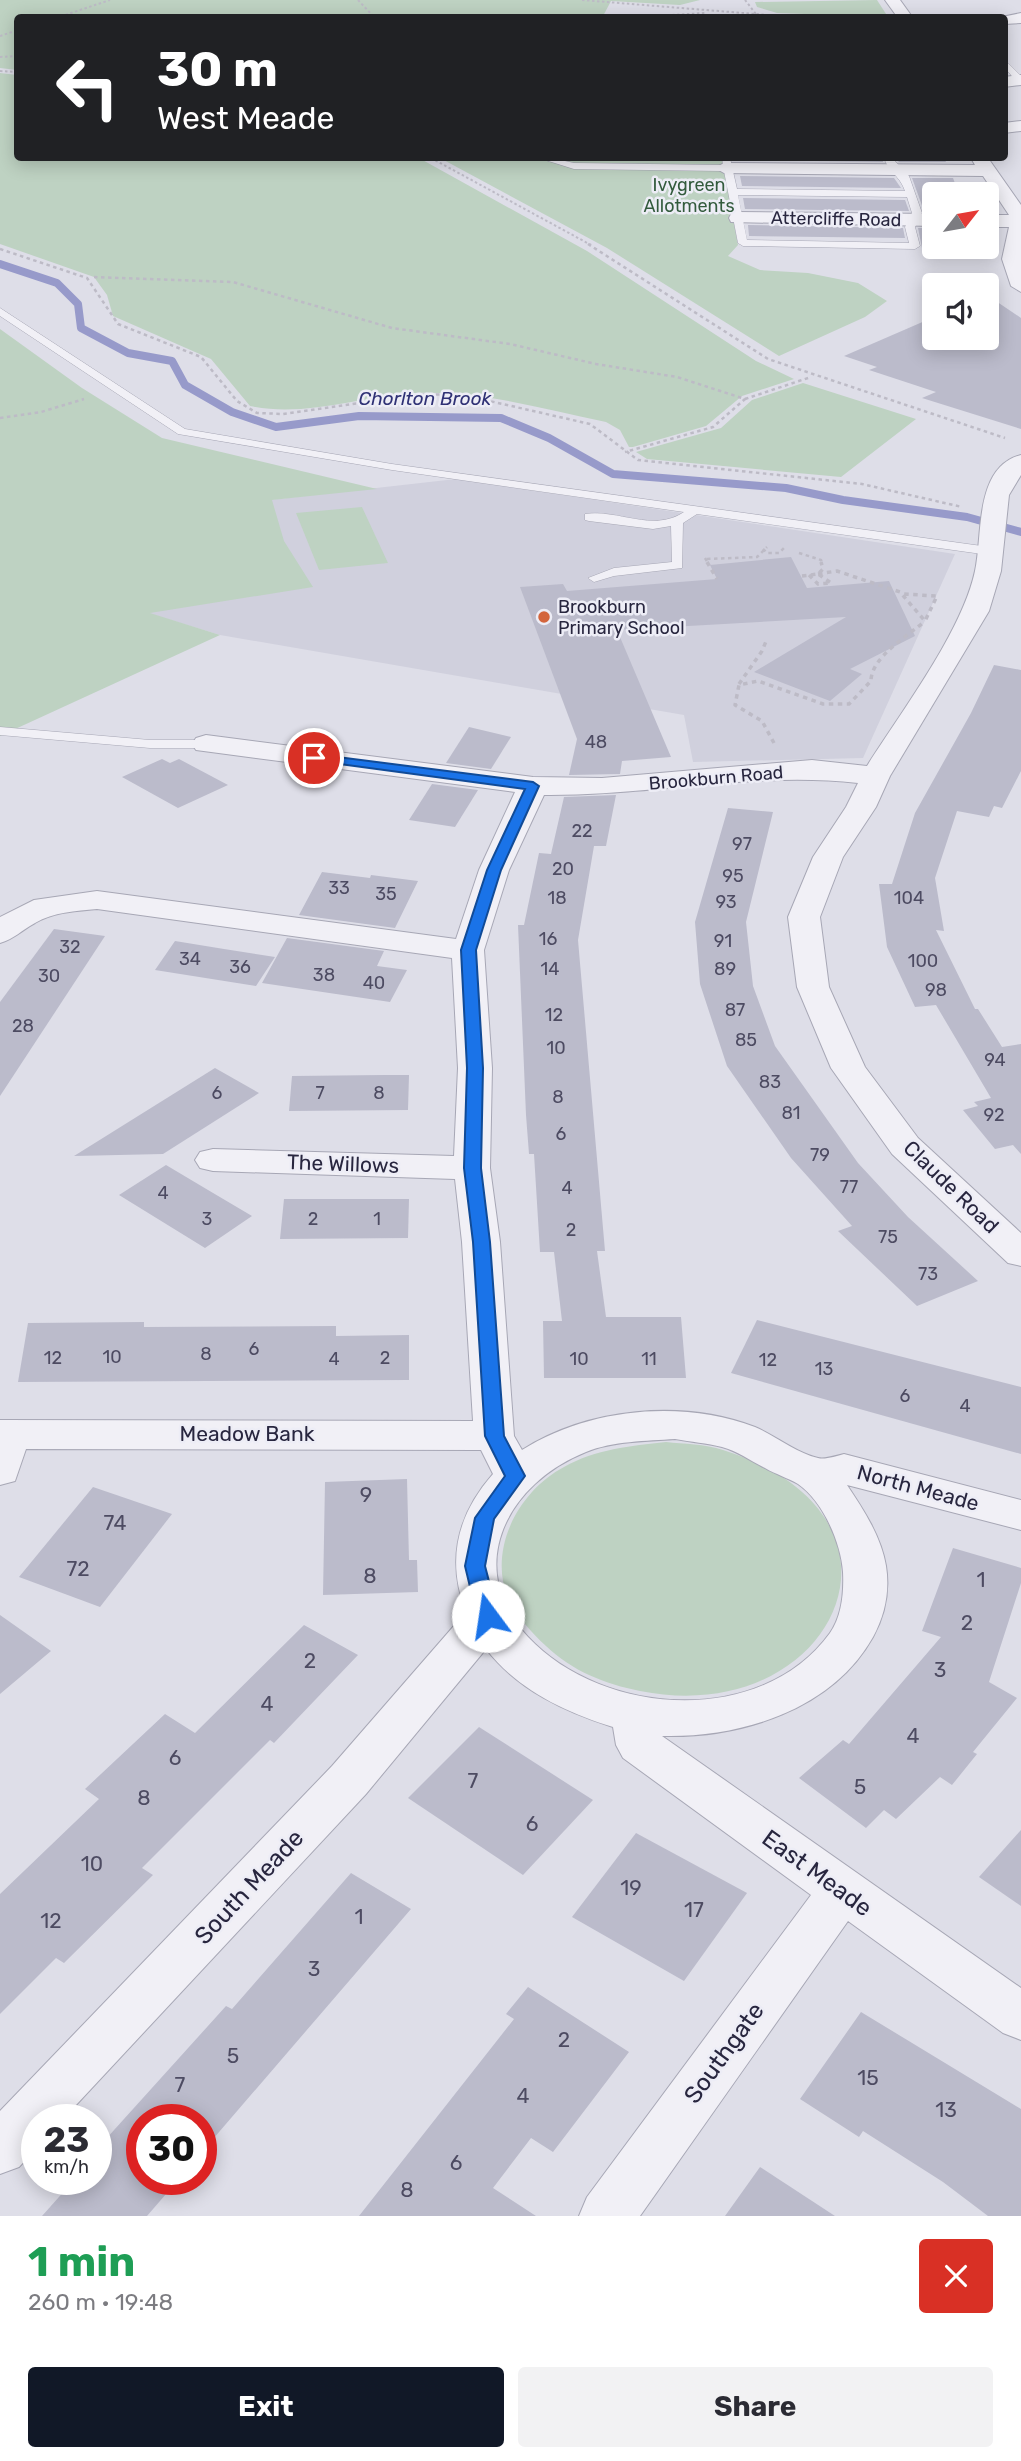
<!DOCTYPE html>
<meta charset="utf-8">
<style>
:root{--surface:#fff;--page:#f2f2f3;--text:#2b2b33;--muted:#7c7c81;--accent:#111827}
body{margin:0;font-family:Rubik,sans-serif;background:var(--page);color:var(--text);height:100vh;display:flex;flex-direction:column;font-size:26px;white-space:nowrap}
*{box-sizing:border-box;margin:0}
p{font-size:23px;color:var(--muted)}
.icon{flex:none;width:38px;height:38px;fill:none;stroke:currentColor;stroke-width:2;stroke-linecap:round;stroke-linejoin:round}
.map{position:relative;height:2216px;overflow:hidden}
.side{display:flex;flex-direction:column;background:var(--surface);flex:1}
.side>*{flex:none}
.banner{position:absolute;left:14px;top:14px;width:994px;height:147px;border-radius:7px;box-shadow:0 4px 18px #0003;background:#202124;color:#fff;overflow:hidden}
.needle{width:46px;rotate:59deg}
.controls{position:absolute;left:922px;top:182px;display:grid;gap:14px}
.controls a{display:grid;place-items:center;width:77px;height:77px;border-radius:7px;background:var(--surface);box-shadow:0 4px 18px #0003;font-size:35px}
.speed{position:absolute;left:21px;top:2104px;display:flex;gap:14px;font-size:35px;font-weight:700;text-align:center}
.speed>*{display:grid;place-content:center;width:91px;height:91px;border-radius:50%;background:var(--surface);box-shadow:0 4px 18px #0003;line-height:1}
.speed small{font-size:18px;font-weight:400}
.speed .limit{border:10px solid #d22;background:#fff;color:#111}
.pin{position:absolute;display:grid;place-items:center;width:60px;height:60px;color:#fff;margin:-30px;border:4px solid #fff;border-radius:50%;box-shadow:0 2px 7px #0007}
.me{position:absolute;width:77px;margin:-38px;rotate:346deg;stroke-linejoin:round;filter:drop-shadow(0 0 5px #0008)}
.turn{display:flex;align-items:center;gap:24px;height:147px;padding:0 28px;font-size:32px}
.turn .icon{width:91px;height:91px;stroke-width:2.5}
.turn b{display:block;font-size:49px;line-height:60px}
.round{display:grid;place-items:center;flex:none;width:74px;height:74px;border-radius:7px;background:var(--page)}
.headline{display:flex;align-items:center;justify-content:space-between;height:119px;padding:0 28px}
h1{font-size:42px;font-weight:700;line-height:52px;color:#1e9e55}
.action{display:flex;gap:14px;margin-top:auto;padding:14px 28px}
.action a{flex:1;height:80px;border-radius:7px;background:var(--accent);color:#fff;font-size:28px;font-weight:700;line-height:80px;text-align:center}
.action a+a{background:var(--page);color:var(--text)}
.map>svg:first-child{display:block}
.built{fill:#d0d0dd}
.green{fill:#bed2c2}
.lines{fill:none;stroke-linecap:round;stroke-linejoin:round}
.stream{stroke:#979aca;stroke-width:8}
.building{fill:#bbbbcb}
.lane-casing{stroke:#a7a7b5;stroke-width:1}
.street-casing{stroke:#a7a7b5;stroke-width:2}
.path-far2{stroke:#bdbbc6;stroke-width:2;stroke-dasharray:2.5 2.5;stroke-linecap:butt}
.path-far1{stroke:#bdbbc6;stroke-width:2.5;stroke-dasharray:3.5 3.5;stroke-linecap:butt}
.path{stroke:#bdbbc6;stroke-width:3.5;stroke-dasharray:4.5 4.5;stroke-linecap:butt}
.lane{fill:#f1f0f6;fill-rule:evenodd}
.street{fill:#f1f0f6;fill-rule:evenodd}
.route{fill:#1a73e8;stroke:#114b97;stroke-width:2}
.poi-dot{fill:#d3653d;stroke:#ededf6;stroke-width:2.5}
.labels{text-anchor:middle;stroke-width:5;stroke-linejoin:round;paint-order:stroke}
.far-park-label{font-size:18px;fill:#335b3d;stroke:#ededf6}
.far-street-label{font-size:18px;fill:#28263f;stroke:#ededf6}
.far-poi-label{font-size:18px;fill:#28263f;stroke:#ededf6;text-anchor:start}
.number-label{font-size:18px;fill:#4d4b62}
.far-water-label{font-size:19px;font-style:italic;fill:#2f3175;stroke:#ededf6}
.street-label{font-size:21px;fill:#28263f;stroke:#ededf6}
.near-number-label{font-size:21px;fill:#4d4b62}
.near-street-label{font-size:24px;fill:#28263f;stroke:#ededf6}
</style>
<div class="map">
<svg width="1021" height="2216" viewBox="0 0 1021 2216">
<rect width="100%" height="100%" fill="#dedee8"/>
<!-- built -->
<polygon class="built" points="456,479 955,554 863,758 693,762 684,715 220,635 33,578 38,526"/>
<!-- green -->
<g class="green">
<polygon points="0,0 700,0 680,5 611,1 602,18 18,18 17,70 0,68"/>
<polygon points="877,0 888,17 777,13 757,7 755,2"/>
<path d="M 0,73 L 17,75 L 18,158 L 419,158 L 587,251 L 756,361 L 794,379 L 742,396 L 706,426 L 633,447 L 629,447 L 620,430 L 606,422 C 543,409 480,390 415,393 C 360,396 305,418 250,406 L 211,359 L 113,316 L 107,295 L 94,277 L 0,244 Z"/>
<polygon points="440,158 722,158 738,245 728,256 760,270 808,273 858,283 887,301 865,317 779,356 607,248"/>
<polygon points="0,329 82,388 162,438 377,489 272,500 284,541 313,587 150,613 220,635 0,736"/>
<polygon points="803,383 916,419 841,477 647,459 636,452 721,428 752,400"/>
<polygon points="362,507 388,563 319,570 296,513"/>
<path d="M 666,1442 C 684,1444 705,1444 723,1450 C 935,1516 834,1730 640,1691 C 605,1684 572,1671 546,1646 C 528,1629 508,1607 503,1581 C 495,1536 524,1488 564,1467 C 596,1449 630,1446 666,1442 Z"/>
</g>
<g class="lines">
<!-- stream -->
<polyline class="stream" points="0,264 57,283 78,304 81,328 128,353 172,361 185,385 232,412 276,427 359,416 501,418 549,438 613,474 786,488 843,500 967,517 1021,532"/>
</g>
<!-- building -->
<g class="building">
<polygon points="738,158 882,158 883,162 738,160"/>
<polygon points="895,158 944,158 946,162 899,162"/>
<polygon points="740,176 894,178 901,188 742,186"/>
<polygon points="912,178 953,178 959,194 934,194 934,212 924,211"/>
<polygon points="743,198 905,200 909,211 745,209"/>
<polygon points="748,225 903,228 905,238 749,236"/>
<polygon points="918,228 934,228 934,247 977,248 922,248"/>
<polygon points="987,295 1021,318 1021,429 922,398 936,392 869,370 877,367 844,356 934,317 934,338 987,338"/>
<polygon points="791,557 807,588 889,581 915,636 850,669 862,674 830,701 754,672 846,617 617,630 671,757 622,761 620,774 569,775 577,739 520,587 563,584 567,591 717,579 710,565"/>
<polygon points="994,665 1021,670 1021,771 1002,808 994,806 989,817 957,811 935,878 944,931 936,930 975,1009 978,1009 1002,1047 1021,1044 1021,1154 1013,1145 995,1149 963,1110 978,1106 974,1102 991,1098 936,1005 915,1007 887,947 879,884 892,884 915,813 971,713"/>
<polygon points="469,727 511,737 491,769 446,763"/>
<polygon points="162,759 170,763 179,759 228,785 178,808 122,777"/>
<polygon points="432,784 478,790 455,827 409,820"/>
<polygon points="616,795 606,846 594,846 578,940 605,1251 597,1251 606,1317 681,1317 686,1378 544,1378 543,1321 562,1321 554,1252 540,1252 534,1154 529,1154 526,1115 518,925 524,925 539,853 551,854 564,797"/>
<polygon points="728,808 773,812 746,922 753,986 775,1046 858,1163 908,1217 978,1281 917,1306 838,1231 852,1226 791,1158 727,1066 700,984 695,922"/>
<polygon points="322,872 370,878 371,875 418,881 395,928 299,915"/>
<polygon points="54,929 105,936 0,1096 0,1002"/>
<polygon points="287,938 384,951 377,966 407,970 390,1002 262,983"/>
<polygon points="175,941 224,949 275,957 256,986 155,970"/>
<polygon points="215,1068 259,1093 163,1154 74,1156"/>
<polygon points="384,1075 409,1075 408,1110 289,1111 292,1076"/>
<polygon points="166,1165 208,1190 252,1216 205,1248 119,1195"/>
<polygon points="284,1199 409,1199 408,1238 280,1239"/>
<polygon points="757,1320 1021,1387 1021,1454 731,1373"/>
<polygon points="144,1322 144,1327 336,1326 336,1336 409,1335 409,1380 18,1382 28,1323"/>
<polygon points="407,1479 409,1560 417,1560 418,1592 323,1595 325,1482"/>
<polygon points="93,1487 172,1514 100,1607 19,1577"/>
<polygon points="953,1548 1021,1568 1021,1583 989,1682 1017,1698 973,1752 977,1754 952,1785 940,1777 896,1819 884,1810 866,1828 799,1778 843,1740 849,1744 941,1637 922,1631"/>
<polygon points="0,1615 51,1651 0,1694"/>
<polygon points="304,1625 358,1655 274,1743 270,1740 142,1868 153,1875 64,1963 56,1958 0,2014 0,1894 99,1799 85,1789 165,1714 195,1733"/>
<polygon points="479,1727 593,1800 523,1875 408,1798"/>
<polygon points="1021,1830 1021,1906 979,1877"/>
<polygon points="636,1833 747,1893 684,1981 572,1917"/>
<polygon points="351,1873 411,1909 201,2153 201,2119 142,2119 142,2179 179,2179 147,2216 42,2216 75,2179 96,2179 96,2150 226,2006 232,2009"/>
<polygon points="528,1987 629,2052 553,2152 531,2138 493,2188 536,2216 359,2216 514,2019 506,2014"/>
<polygon points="861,2012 1021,2109 1021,2216 988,2216 943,2182 863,2131 859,2137 800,2099"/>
<polygon points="760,2167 835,2216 725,2216"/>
</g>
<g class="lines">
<defs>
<g id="lane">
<polygon points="1004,59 1021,76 1021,82 1017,82 1004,67"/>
<path d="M 539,158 L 551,158 L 574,163 L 723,165 L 722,158 L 730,158 L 737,189 L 905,191 C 900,176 888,171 884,158 L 892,158 L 909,176 L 922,213 L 915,227 L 920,246 L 915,249 L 743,246 L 738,243 L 724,171 L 574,169 ZM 738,195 L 907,197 L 912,213 L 905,227 L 909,243 L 747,240 Z"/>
<path d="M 0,308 L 185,429 L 392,464 L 989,547 L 995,551 L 989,555 L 697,514 L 683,523 L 682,568 L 614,576 L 594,582 L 588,578 L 614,568 L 672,562 L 671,526 L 653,529 L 589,521 L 585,520 L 585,514 C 618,509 653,533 684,512 L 392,470 L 178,434 L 0,316 Z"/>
<polygon points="0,727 150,740 206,740 213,744 206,748 150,748 0,735"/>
</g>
<g id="street">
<polygon points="885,0 900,0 913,18 898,18"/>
<polygon points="1021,13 1021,23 1004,24 1004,18 997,18"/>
<polygon points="1021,75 1021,85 1004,87 1004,77"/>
<polygon points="1021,121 1021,131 1004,133 1004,123"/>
<polygon points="971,158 988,158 1021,205 1021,292 1011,286 1002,259 1009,227 987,227 987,215 1009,215 983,176 724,173 715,168 724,163 975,165"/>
<polygon points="738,212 934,214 934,226 731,222 729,218 731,214"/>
<path d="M 1021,455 L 1021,475 L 1009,495 L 1001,571 L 989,611 L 890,776 L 876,807 L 843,857 L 820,917 L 829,987 L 865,1067 L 918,1138 L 1021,1233 L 1021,1266 L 1008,1263 L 892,1154 L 831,1068 L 797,987 L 788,917 L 813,857 L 846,807 L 858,783 C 754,771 648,796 544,795 L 509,870 L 484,950 L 492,1068 L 490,1168 L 500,1242 L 514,1436 L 522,1450 C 588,1408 682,1399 755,1427 C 776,1436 796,1453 818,1458 C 825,1460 836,1456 844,1454 L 1021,1500 L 1021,1530 L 847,1485 C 863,1509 881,1536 886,1566 C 890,1591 885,1615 873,1637 C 832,1710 741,1738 662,1736 L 1021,1988 L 1021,2040 L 1003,2033 L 848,1921 L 640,2216 L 579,2216 L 587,2197 L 811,1895 L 623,1758 L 616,1745 L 613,1727 C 565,1712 518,1690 486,1649 L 366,1794 L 63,2119 L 37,2119 L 37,2148 L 19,2167 L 0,2174 L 0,2111 L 332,1766 L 466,1612 C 446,1560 457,1515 493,1474 L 481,1450 L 26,1449 L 15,1481 L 0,1485 L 0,1420 L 473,1421 L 462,1242 L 455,1179 L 213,1171 L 200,1168 L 195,1160 L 200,1152 L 213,1149 L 454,1156 L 458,1068 L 452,958 L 97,909 C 75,911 54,912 35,923 C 22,930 14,939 0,943 L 0,917 L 34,900 L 97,891 L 456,939 L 479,870 L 515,792 L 196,750 L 192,744 L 196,738 L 206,735 L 533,777 L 602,778 L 812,760 L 867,766 C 901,712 962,632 975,571 C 983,535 974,467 1021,455 ZM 675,1439 C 691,1442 707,1443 722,1447 C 737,1451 751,1461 765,1468 C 775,1474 788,1478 798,1484 C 823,1501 841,1543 843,1572 C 844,1592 842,1616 830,1633 C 761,1728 602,1716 528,1637 C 462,1567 508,1483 586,1452 C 613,1441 646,1441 675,1439 Z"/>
</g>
</defs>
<!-- lane casing -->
<use href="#lane" class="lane-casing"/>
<!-- street casing -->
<use href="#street" class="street-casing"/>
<!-- path-far2 -->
<g class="path-far2">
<polyline points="358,0 375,18"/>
<polyline points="582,0 805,18"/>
<polyline points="745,0 759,18"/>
<polyline points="56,18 110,0"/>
<polyline points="622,18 705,13"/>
<polyline points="741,18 753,15"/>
<polyline points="0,36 18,30"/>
<polyline points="0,57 18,56"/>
<polyline points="0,71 18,72"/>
<polyline points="431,158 591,245"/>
</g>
<!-- path-far1 -->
<g class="path-far1">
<polyline points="588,244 768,359 1005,438"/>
<polyline points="0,249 87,278 118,324 201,357 237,401 257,413 283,414 416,395 459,394 590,424 638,460 862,484 962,507"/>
<polyline points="94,277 233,282 392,328 510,344 596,364 677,377 745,399 713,427 625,452"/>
<polyline points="745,399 811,377"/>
<polyline points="0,418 41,412 84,399"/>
<polyline points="763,549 767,553 779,553 784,548"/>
<polyline points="799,553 821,560 822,563"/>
<polyline points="705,558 708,563"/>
<polyline points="707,559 757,557 767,547"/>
</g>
<!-- path -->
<g class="path">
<polyline points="707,562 717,579"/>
<polyline points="818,574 837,571 900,592 925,621 937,596 903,594"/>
<polyline points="809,575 818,584 831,583 818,574"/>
<polyline points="802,576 818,574 823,569 821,562"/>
<polyline points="739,684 762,651 767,639"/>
<path d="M 774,743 L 762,721 L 735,705 L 739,685 L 758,681 L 823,704 L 849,704 L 871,681 C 871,657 908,636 925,621"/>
</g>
<!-- lane -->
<use href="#lane" class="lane"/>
<!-- street -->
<use href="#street" class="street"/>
</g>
<!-- route -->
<polygon class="route" points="314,754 533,782 539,786 501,870 476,950 483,1068 481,1168 490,1242 504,1436 525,1476 494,1519 485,1566 498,1616 495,1622 480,1622 477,1616 465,1566 475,1518 505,1476 485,1436 473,1242 464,1168 467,1068 461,950 487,870 525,789 310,760 310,755"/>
<!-- markers -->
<circle class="poi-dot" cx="544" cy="617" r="7"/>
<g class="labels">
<!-- far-park labels -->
<g class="far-park-label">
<text x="689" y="191">Ivygreen<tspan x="689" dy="21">Allotments</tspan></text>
</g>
<!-- far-street labels -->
<g class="far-street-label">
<text transform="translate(836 219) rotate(1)" y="6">Attercliffe Road</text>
<text transform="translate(716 778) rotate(-5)" y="6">Brookburn Road</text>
</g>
<!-- far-poi labels -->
<g class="far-poi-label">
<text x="558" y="613">Brookburn<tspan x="558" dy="21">Primary School</tspan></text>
</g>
<!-- number labels -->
<g class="number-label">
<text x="596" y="748">48</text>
<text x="582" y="837">22</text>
<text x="742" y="850">97</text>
<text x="563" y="875">20</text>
<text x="733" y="882">95</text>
<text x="339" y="894">33</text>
<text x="386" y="900">35</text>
<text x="557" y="904">18</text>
<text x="909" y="904">104</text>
<text x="726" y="908">93</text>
<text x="548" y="945">16</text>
<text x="723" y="947">91</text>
<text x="70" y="953">32</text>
<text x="190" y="965">34</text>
<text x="923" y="967">100</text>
<text x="240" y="973">36</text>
<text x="550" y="975">14</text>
<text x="725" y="975">89</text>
<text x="324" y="981">38</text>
<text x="49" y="982">30</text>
<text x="374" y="989">40</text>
<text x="936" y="996">98</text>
<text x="735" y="1016">87</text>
<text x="554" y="1021">12</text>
<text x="23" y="1032">28</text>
<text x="746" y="1046">85</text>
<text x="556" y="1054">10</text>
<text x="995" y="1066">94</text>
<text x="770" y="1088">83</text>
<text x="217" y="1099">6</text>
<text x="320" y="1099">7</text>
<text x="379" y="1099">8</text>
<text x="558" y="1103">8</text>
<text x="791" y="1119">81</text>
<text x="994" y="1121">92</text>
<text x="561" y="1140">6</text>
<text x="820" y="1161">79</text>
<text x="849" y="1193">77</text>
<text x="567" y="1194">4</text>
<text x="163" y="1199">4</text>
<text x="207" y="1225">3</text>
<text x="313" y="1225">2</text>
<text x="377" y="1225">1</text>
<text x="571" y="1236">2</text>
<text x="888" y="1243">75</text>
<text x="928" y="1280">73</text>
<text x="254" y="1355">6</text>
<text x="206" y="1360">8</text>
<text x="112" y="1363">10</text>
<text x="53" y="1364">12</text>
<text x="385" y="1364">2</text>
<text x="334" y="1365">4</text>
<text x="579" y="1365">10</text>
<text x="649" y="1365">11</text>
<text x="768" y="1366">12</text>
<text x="824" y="1375">13</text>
<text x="905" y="1402">6</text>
<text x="965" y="1412">4</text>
</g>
<!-- far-water labels -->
<g class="far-water-label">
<text x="425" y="405">Chorlton Brook</text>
</g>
<!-- street labels -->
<g class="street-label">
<text transform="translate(343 1164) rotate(2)" y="7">The Willows</text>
<text transform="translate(951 1187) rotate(44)" y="7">Claude Road</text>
<text x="247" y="1441">Meadow Bank</text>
<text transform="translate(918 1488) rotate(15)" y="7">North Meade</text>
</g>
<!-- near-number labels -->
<g class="near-number-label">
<text x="366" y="1502">9</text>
<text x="115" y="1530">74</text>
<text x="78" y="1576">72</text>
<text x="370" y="1583">8</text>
<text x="981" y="1587">1</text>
<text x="967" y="1630">2</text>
<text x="310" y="1668">2</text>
<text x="940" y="1677">3</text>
<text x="267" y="1711">4</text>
<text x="913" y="1743">4</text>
<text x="175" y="1765">6</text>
<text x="473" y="1788">7</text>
<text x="860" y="1794">5</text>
<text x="144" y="1805">8</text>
<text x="532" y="1831">6</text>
<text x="92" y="1871">10</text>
<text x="631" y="1895">19</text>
<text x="694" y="1917">17</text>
<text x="359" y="1924">1</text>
<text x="51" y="1928">12</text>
<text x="314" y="1976">3</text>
<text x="564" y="2047">2</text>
<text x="233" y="2063">5</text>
<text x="868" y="2085">15</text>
<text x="180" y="2092">7</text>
<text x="523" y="2103">4</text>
<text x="946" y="2117">13</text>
<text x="456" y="2170">6</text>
<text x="407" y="2197">8</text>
</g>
<!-- near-street labels -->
<g class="near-street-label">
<text transform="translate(817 1873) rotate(36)" y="8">East Meade</text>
<text transform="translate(249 1887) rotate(-47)" y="8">South Meade</text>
<text transform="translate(724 2053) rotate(-54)" y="8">Southgate</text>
</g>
</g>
</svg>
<div class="controls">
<a><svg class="needle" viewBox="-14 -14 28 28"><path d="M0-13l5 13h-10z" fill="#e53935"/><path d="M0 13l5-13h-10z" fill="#7c7c81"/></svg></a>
<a><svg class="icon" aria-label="sound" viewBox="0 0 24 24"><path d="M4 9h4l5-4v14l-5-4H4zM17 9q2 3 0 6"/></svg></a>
</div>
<div class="speed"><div>23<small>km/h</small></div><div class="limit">30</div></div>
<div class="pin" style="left:314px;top:758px;background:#d93025"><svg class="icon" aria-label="arrive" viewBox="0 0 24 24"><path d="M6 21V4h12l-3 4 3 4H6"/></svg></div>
<svg class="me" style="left:488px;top:1616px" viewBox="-20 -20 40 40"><circle r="19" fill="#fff"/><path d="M0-13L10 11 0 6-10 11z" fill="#1a73e8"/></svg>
<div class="banner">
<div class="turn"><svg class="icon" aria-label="left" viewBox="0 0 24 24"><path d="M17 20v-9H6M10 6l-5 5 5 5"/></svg><div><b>30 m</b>West Meade</div></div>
</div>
</div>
<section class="side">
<div class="headline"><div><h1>1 min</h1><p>260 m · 19:48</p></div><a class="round" style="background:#d93025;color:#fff"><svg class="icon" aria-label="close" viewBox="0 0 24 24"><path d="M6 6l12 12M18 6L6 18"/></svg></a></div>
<div class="action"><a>Exit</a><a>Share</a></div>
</section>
